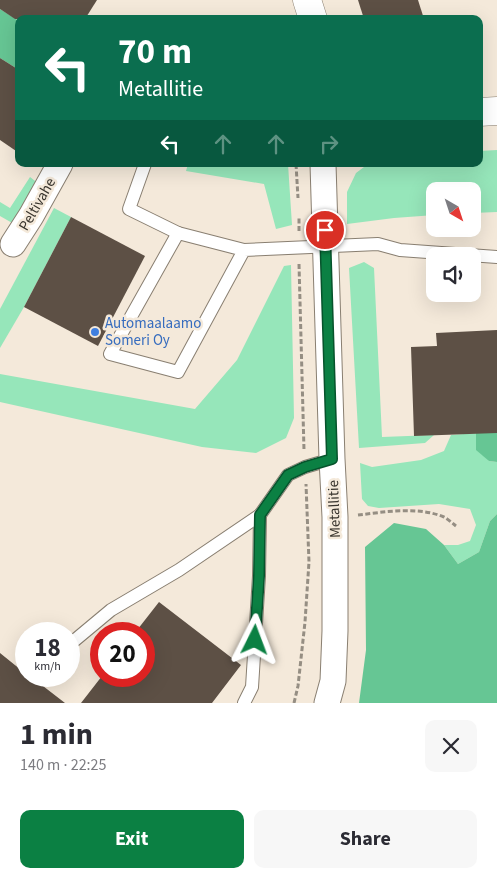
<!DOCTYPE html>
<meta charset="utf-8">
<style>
:root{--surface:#fff;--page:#f7f7f7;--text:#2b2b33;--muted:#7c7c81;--accent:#0b8043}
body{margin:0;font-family:"Source Sans 3",sans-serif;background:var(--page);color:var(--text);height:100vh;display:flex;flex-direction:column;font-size:19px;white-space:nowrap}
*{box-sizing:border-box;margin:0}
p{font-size:16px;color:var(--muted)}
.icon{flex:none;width:28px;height:28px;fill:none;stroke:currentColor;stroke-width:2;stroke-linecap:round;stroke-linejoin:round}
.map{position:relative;height:703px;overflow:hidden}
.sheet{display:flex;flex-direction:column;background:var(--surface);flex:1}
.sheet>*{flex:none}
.banner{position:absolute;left:15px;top:15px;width:468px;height:152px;border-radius:10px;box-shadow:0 5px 20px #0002;background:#0b6e4f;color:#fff;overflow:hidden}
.needle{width:32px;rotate:141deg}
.buttons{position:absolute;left:426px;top:182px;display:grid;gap:10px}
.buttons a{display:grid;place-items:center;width:55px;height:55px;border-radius:10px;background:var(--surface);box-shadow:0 5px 20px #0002;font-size:25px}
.speed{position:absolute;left:15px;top:622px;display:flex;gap:10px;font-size:25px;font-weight:700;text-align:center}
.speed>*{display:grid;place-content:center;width:65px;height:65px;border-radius:50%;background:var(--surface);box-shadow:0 5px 20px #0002;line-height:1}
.speed small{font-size:12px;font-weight:400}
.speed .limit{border:8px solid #d22;background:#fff;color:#111}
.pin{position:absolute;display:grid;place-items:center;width:42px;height:42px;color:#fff;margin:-21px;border:2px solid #fff;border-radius:50%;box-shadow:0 1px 5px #0007}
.me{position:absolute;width:55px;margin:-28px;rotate:3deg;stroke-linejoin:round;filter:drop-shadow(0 0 4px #0008)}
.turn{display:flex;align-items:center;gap:18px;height:105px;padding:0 20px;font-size:22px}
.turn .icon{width:65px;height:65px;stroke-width:2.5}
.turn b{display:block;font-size:35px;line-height:42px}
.lanes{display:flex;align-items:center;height:48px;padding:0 20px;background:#0003;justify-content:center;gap:25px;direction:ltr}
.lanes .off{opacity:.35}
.round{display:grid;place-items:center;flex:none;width:52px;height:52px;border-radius:10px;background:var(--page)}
.headline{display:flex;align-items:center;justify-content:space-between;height:85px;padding:0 20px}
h1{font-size:30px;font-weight:700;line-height:38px}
.action{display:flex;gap:10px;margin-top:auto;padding:10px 20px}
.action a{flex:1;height:58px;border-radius:10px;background:var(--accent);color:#fff;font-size:20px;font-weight:700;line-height:58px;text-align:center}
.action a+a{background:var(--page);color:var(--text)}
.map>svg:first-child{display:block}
.green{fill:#96e6ba}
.forest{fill:#66c694}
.building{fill:#5d5045}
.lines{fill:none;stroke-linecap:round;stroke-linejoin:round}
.lane-casing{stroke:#897f71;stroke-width:14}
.street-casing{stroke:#897f71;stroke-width:27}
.secondary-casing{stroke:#897f71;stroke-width:29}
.path{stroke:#958e83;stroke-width:3;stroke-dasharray:5 2.5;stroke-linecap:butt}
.lane{stroke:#fff;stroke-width:12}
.street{stroke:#fff;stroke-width:25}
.secondary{stroke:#fff;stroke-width:28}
.route-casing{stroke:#07532c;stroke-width:12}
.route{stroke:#0b8043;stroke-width:9}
.shop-dot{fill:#3f7fe0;stroke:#f4e9da;stroke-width:2}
.labels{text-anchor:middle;stroke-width:5;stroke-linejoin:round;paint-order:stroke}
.street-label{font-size:15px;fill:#38342d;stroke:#f4e9da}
.shop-label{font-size:15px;fill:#366cbe;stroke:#f4e9da;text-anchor:start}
</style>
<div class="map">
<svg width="497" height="703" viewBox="0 0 497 703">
<rect width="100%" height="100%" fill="#f4e9da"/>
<!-- green -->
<g class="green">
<polygon points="497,150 497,212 473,213 472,191 435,191 435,215 394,218 347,224 347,192 356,173 368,164 479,164 479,151"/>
<polygon points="188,164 288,164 292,225 276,229 264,184 186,171"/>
<polygon points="30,177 39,184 14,224 0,216 0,202 10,208"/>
<polygon points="54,208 71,217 24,307 0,348 0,309"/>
<polygon points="364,262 374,268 382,437 434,435 425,443 359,448 349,268"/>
<polygon points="291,265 294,418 286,438 256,453 202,447 0,402 0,374 195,409 237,360 284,266"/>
<polygon points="476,433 489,461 497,462 497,514 490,521 479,552 458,564 444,545 458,545 470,541 476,525 470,509 439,504 379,508 368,506 362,499 360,463 372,467 421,460 444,451 451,435"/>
</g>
<!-- forest -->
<g class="forest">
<polygon points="0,9 19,21 19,70 0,58"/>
<polygon points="476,433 497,433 497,462 489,461 476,450"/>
<polygon points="497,514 497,703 359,703 366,650 365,547 394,523 426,529 444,545 458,564 479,552 490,521"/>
</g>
<!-- building -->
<g class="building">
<polygon points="0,0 97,0 85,19 15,19 0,9"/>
<polygon points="358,0 418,0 424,19 364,19"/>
<polygon points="0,58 19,70 19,153 0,140"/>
<polygon points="71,217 145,256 98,346 24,307"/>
<polygon points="497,330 497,433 414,436 411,347 437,346 436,333"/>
<polygon points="159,602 241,665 212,703 81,703 102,676 144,676 144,634 134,634"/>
<polygon points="0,653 26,674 26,676 30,676 65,703 0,703"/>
</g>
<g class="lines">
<defs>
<g id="lane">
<polyline points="145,164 129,209 178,233"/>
<polyline points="244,250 178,233 110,354 178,372 244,250 378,244 400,250 497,257"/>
<polyline points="69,645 111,610 179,570 260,515"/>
<polyline points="244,703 252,687 259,576 260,515 288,475 305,467 332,459"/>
</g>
<g id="street">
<polyline points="323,164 332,459 335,517 335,631 333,681 327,703"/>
<polyline points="13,244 31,216 60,164"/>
</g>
<g id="secondary">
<polyline points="307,0 313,19"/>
<polyline points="479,112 497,111"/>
</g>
</defs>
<!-- lane casing -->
<use href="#lane" class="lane-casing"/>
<!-- street casing -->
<use href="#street" class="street-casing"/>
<!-- secondary casing -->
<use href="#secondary" class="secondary-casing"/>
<!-- path -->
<g class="path">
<polyline points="296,164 298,198"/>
<polyline points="299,231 299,217"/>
<polyline points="299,264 304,450"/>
<path d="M 358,515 C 385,512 417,506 444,517 C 448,519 452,523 456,526"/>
<polyline points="294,703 298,686 305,622 309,562 306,484"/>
</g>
<!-- lane -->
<use href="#lane" class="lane"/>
<!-- street -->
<use href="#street" class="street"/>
<!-- secondary -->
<use href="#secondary" class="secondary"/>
</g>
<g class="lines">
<defs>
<polyline id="route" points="255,640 259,576 260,515 288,475 305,467 332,459 325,230"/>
</defs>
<!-- route casing -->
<use href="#route" class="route-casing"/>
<!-- route -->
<use href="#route" class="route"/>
</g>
<!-- markers -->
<circle class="shop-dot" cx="95" cy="332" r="5"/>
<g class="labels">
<!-- street labels -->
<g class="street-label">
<text transform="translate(37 204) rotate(-60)" y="5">Peltivahe</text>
<text transform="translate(334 509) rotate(-92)" y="5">Metallitie</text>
</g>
<!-- shop labels -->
<g class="shop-label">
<text x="105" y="328">Automaalaamo<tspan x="105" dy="17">Someri Oy</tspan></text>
</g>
</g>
</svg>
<div class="buttons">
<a><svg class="needle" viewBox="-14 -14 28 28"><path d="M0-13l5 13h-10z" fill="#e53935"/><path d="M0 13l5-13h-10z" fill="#7c7c81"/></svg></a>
<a><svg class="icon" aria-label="sound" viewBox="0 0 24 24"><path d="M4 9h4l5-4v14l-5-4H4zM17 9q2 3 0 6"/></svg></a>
</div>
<div class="speed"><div>18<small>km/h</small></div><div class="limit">20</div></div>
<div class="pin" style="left:325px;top:230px;background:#d93025"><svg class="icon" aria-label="arrive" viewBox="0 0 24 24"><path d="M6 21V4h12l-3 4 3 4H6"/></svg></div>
<svg class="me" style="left:255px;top:640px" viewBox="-20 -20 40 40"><path d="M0-17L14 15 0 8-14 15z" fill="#0b8043" stroke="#fff" stroke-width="4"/></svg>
<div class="banner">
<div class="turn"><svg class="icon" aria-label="left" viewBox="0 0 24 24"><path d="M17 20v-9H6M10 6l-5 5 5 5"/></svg><div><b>70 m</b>Metallitie</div></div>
<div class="lanes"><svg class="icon" aria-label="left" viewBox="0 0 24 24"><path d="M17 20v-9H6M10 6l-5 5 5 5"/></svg><svg class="icon off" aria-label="ahead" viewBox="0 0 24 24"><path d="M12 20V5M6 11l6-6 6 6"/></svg><svg class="icon off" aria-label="ahead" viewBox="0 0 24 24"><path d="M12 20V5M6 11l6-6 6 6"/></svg><svg class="icon off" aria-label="right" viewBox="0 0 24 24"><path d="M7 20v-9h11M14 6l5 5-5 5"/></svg></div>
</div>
</div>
<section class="sheet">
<div class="headline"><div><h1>1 min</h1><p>140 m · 22:25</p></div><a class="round"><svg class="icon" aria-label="close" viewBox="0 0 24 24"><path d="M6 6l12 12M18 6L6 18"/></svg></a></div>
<div class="action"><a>Exit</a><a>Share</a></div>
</section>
